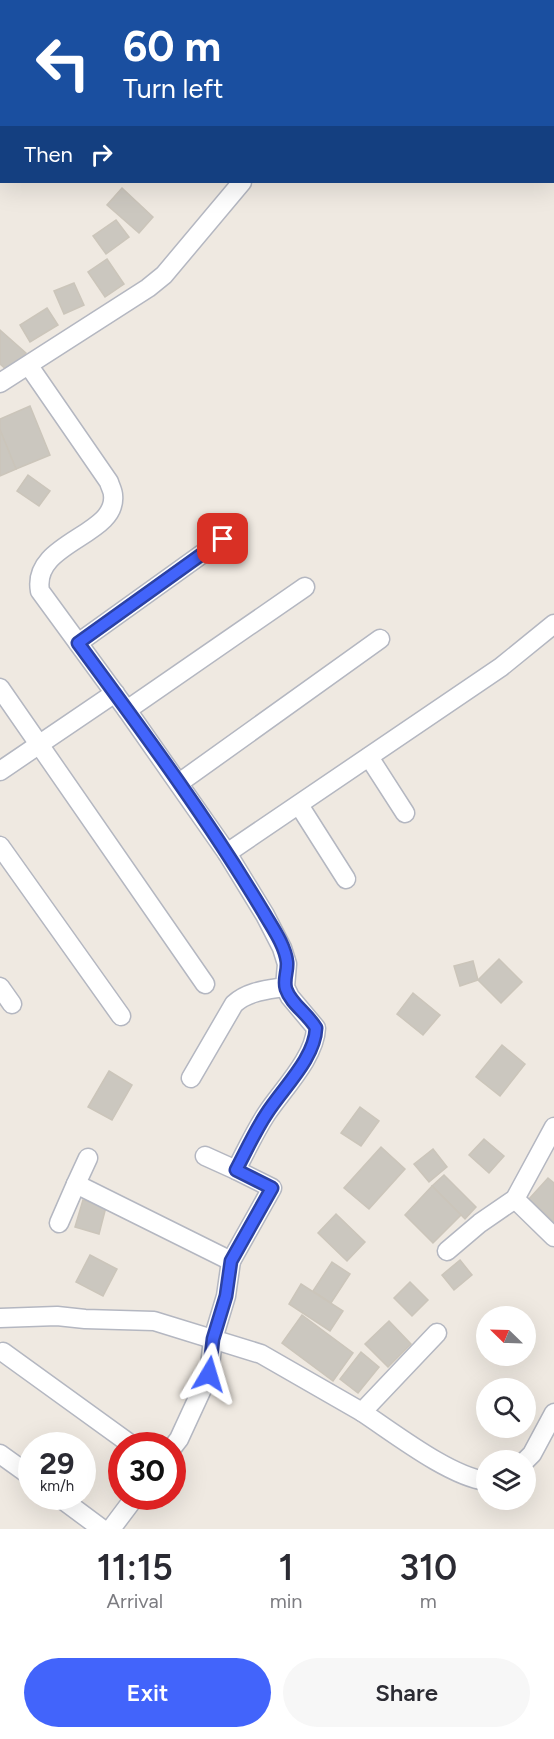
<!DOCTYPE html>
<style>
:root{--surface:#fff;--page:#f7f7f7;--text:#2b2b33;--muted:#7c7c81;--accent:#4264fb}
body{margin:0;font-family:Figtree,sans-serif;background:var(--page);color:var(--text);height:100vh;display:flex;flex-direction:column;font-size:22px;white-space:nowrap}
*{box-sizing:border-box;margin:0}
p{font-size:20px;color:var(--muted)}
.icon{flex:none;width:33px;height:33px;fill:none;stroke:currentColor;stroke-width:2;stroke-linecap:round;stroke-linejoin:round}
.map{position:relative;height:1529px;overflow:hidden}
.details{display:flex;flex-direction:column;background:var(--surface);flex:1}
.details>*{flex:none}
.top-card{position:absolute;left:0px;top:0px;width:555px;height:183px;box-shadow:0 6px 24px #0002;background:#1a4fa0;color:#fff;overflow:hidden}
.needle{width:39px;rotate:293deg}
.tools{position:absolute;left:476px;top:1306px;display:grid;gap:12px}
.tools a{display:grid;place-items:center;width:60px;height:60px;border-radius:50%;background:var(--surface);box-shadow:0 6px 24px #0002;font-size:30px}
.speed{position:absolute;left:18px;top:1432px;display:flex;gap:12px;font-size:30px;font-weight:700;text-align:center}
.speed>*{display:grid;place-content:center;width:78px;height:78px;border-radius:50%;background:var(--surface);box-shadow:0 6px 24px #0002;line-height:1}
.speed small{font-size:15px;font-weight:400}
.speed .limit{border:9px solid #d22;background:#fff;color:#111}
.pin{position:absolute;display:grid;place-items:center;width:51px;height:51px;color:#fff;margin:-26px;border-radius:12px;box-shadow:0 3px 9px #0006}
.me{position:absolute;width:66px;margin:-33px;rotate:7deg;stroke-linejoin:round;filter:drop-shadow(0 0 4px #0008)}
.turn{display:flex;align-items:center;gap:21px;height:126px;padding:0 24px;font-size:27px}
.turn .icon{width:78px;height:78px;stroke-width:2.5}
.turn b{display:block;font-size:42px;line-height:51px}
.then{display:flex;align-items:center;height:57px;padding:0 24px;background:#0003;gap:12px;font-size:22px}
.eta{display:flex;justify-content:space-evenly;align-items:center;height:102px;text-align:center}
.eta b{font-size:36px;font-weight:600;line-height:42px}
.primary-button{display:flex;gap:12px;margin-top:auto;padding:12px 24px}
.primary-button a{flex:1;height:69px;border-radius:36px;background:var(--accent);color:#fff;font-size:24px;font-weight:600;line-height:69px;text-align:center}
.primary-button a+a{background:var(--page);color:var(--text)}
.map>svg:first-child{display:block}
.building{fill:#cbc7bf;stroke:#cbc5ba;stroke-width:1.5}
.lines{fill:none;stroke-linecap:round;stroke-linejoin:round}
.street-casing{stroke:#b4b7c1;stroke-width:21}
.street{stroke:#fff;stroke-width:18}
.route-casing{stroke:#2b41a3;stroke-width:15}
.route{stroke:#4264fb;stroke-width:10}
</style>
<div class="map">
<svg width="554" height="1529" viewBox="0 0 554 1529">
<rect width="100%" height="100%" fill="#efe9e1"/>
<!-- building -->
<g class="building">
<polygon points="122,188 153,217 139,233 107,205"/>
<polygon points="116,220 129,237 106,254 93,236"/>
<polygon points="107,259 124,284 105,297 88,272"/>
<polygon points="74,283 84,305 64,314 54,291"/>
<polygon points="47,308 58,325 30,342 20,325"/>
<polygon points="0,330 26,353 9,372 0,364"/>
<polygon points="30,406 50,455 16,469 0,430 0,419"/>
<polygon points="0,430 16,469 0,476"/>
<polygon points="28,475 50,491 39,506 17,491"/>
<polygon points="499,959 522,982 501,1003 478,980"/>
<polygon points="473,961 478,980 460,986 454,966"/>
<polygon points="413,993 440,1015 423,1035 397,1014"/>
<polygon points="502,1045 525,1064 500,1096 476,1077"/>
<polygon points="109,1071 132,1085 112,1120 88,1107"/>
<polygon points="360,1107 379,1121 361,1146 341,1133"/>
<polygon points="484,1139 504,1156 489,1173 469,1155"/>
<polygon points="381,1147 405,1169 369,1209 344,1188"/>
<polygon points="433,1149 447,1167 429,1182 414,1164"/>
<polygon points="444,1175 476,1207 465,1219 432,1186"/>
<polygon points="548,1178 554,1183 554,1222 529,1199"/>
<polygon points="432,1186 461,1215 433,1243 405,1215"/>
<polygon points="83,1200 106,1207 99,1234 75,1227"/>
<polygon points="336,1214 365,1242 347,1261 318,1233"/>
<polygon points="90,1255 117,1269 103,1296 76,1282"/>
<polygon points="460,1260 472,1275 454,1290 442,1275"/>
<polygon points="332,1262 350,1274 331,1303 313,1291"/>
<polygon points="410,1282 428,1300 412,1316 394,1298"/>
<polygon points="301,1284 343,1311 330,1331 289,1304"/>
<polygon points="302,1315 353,1353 333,1381 282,1343"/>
<polygon points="389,1321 411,1344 388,1367 365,1344"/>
<polygon points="361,1352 379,1367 358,1393 340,1379"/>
</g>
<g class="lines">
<defs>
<g id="street">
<polyline points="359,2 360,0"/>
<path d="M 29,366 L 109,482 C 110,486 113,491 113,495 C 118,536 31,542 40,591 L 127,710 L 227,853 L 265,915 L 282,948 L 287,964 L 285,987 L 290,997 L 316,1028 C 315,1057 283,1089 267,1113 C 255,1131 246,1151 236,1170 L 205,1156"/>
<polyline points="0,383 148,288 164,275 242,182"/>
<polyline points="78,643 223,539"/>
<polyline points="0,688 205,984"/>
<polyline points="127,710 305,587"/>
<polyline points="369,757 405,813"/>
<polyline points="0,771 115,693"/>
<polyline points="179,783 380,639"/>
<polyline points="299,805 346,879"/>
<polyline points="0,846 121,1016"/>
<polyline points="227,853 501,667 554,624"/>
<polyline points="0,987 12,1004"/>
<path d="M 191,1078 L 234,1004 C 248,991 267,990 285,987"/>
<polyline points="88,1158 76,1184 231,1261 272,1188 236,1170"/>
<polyline points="515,1199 554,1237"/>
<polyline points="59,1223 76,1184"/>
<polyline points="447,1251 480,1223 515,1199 554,1127"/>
<polyline points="0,1318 57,1316 85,1319 154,1321 261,1354 362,1412 437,1333"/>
<polyline points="3,1352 133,1446"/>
<path d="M 362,1412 C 394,1433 449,1476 486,1481"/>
<polyline points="172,1448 179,1439 209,1374 213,1339 226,1296 231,1261"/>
<polyline points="0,1454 32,1477"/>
<polyline points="525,1461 532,1454 554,1413"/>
<polyline points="59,1497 102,1529"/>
<polyline points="111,1529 135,1497"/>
</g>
</defs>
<!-- street casing -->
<use href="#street" class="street-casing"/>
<!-- street -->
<use href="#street" class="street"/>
</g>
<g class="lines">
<defs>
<path id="route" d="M 209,1374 L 213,1339 L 226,1296 L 231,1261 L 272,1188 L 236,1170 C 246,1151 255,1131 267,1113 C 283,1088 315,1058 316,1028 C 308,1014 291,1004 286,989 C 283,980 288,971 287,962 C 285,945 272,927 264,913 C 208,819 142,730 78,643 L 223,539"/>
</defs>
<!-- route casing -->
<use href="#route" class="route-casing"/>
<!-- route -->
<use href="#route" class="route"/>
</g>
</svg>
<div class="tools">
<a><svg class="needle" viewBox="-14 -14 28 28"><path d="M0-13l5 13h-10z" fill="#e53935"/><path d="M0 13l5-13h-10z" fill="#7c7c81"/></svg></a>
<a><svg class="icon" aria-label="search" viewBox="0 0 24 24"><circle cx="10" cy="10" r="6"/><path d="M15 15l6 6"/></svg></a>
<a><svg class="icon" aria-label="layers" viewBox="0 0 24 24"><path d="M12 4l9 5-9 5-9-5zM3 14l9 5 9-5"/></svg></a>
</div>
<div class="speed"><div>29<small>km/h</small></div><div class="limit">30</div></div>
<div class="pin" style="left:223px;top:539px;background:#d93025"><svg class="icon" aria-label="arrive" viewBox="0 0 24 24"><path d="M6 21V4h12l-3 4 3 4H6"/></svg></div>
<svg class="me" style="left:209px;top:1374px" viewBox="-20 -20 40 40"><path d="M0-17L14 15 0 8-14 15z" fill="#4264fb" stroke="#fff" stroke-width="4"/></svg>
<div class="top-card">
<div class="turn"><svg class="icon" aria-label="left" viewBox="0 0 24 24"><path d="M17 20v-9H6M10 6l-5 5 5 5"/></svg><div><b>60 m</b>Turn left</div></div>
<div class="then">Then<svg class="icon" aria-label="right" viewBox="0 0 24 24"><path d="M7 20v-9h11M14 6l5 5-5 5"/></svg></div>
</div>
</div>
<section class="details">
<div class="eta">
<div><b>11:15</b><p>Arrival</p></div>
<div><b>1</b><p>min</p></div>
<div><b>310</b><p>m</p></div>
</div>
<div class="primary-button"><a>Exit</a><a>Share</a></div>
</section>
